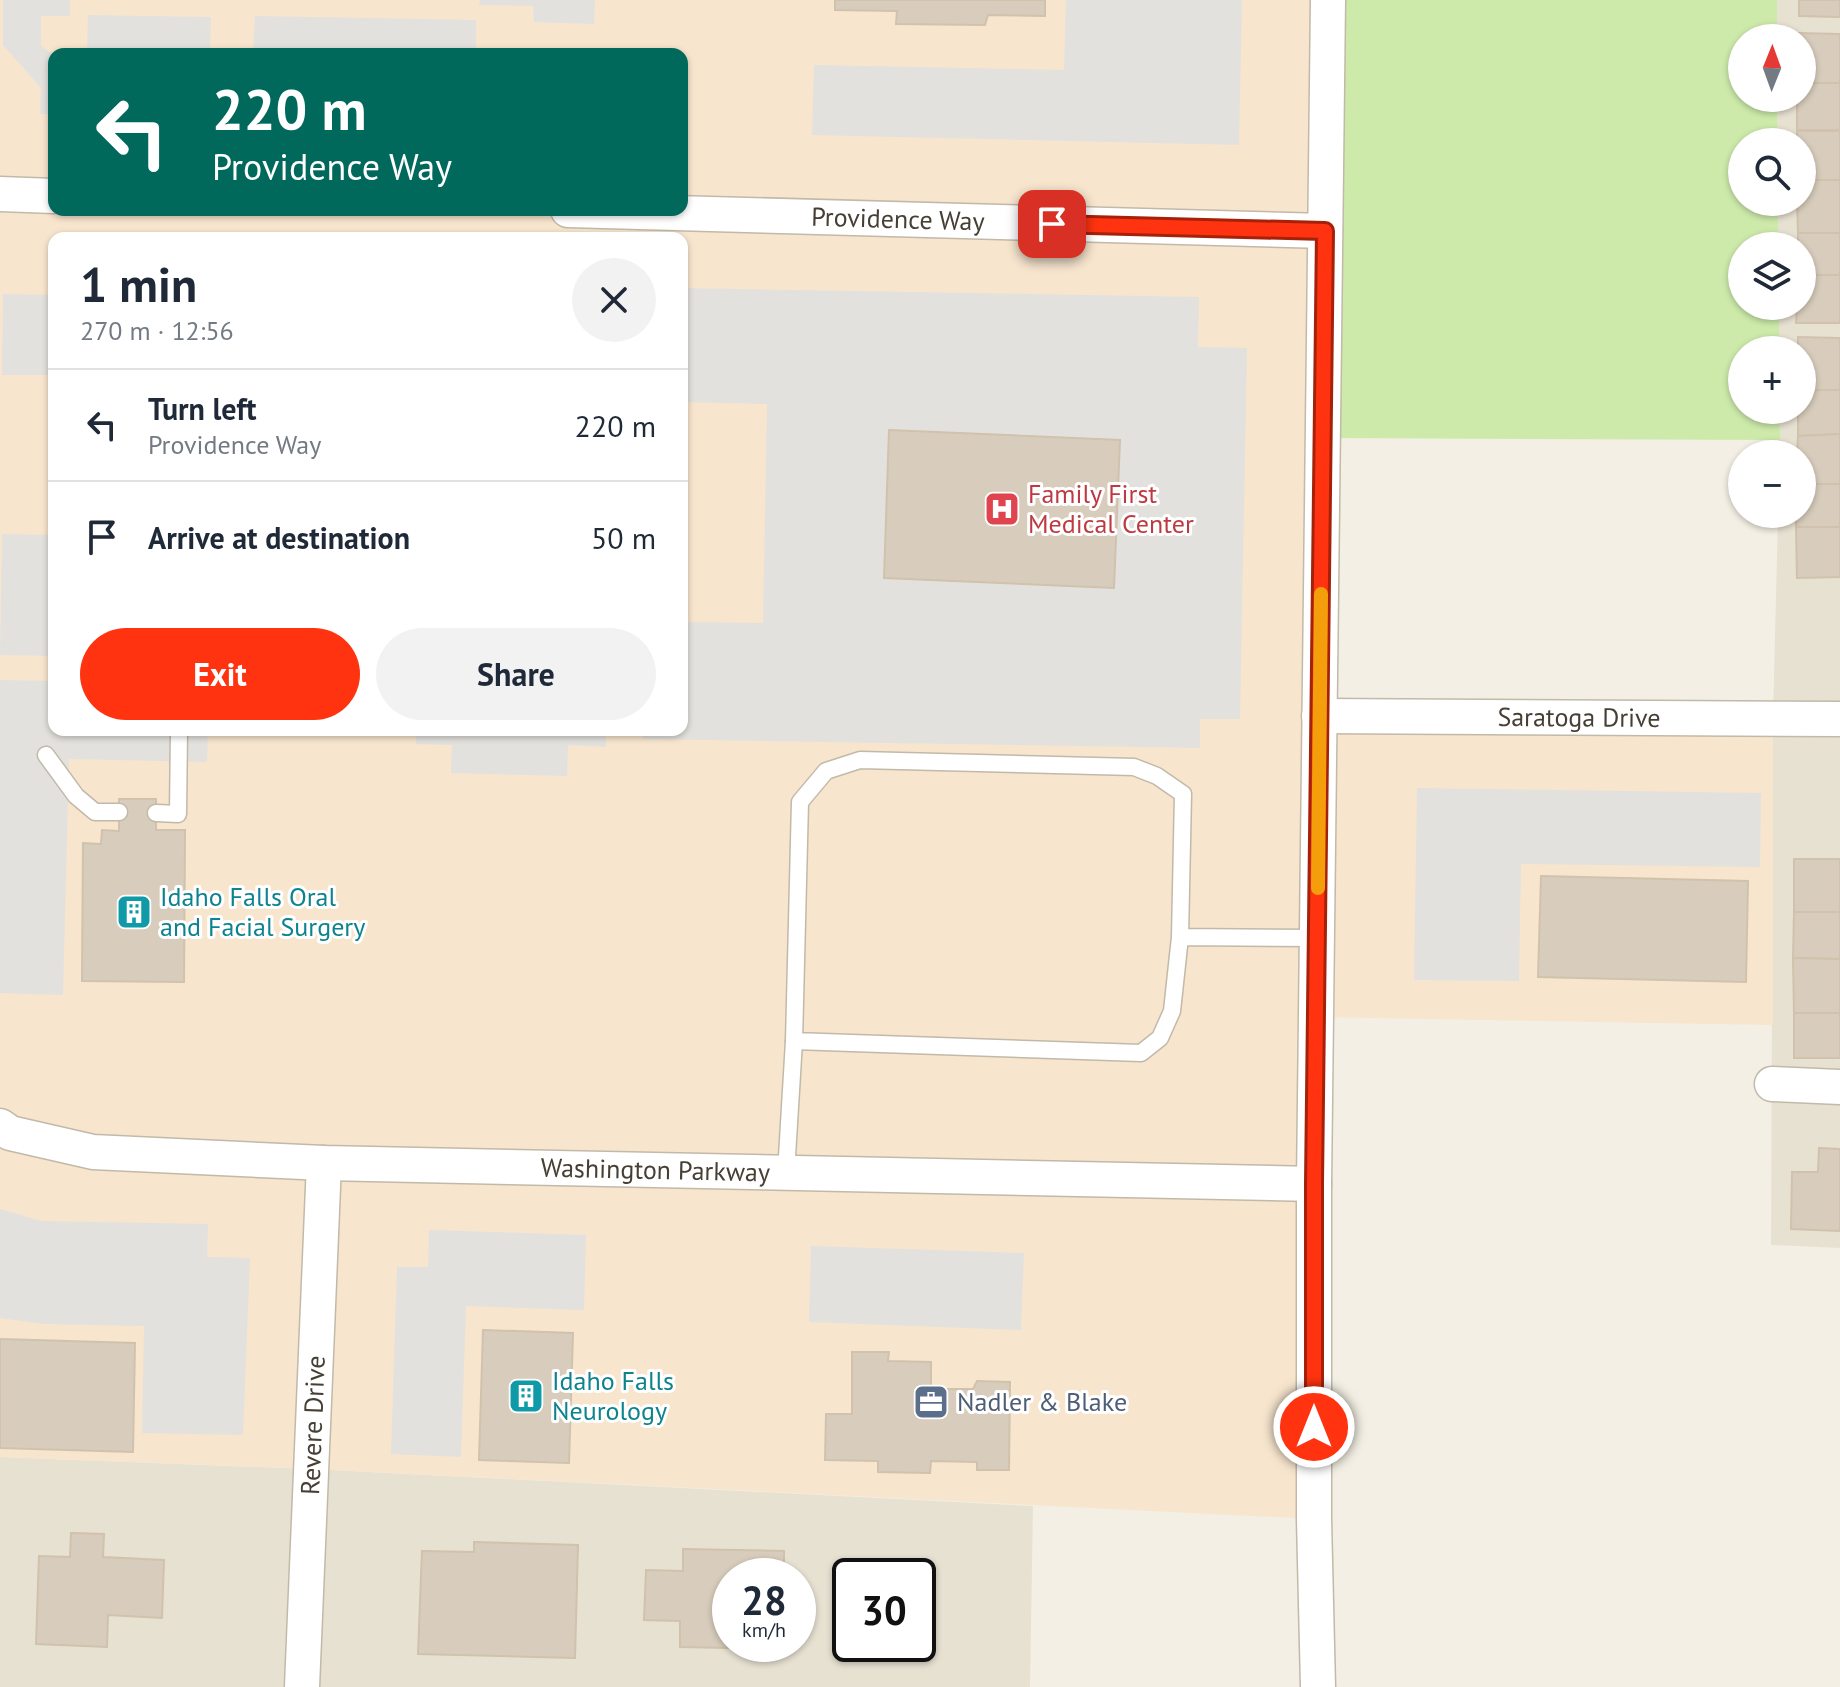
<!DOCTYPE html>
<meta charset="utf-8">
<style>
:root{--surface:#fff;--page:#f2f2f3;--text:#1f2937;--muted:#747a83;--line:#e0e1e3;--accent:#ff330f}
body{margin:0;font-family:"PT Sans",sans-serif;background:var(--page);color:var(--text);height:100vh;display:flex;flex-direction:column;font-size:30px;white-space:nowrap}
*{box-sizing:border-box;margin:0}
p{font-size:26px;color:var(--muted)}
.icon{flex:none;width:44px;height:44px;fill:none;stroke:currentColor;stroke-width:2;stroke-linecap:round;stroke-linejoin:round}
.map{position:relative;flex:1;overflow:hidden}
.side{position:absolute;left:48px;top:232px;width:640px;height:504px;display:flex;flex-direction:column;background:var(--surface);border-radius:16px;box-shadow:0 2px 6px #0004}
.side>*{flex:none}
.top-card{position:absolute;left:48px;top:48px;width:640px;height:168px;border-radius:16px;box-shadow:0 2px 6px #0004;background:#00695c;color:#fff;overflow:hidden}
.needle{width:52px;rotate:1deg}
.controls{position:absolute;left:1728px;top:24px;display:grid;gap:16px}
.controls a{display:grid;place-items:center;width:88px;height:88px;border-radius:50%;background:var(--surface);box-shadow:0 2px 6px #0004;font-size:40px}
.speed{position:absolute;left:712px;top:1558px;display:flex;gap:16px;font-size:40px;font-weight:700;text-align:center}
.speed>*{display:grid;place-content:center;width:104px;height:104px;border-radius:50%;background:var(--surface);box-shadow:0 2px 6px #0004;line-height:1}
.speed small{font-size:20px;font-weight:400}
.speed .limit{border:4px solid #111;border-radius:12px;background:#fff;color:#111}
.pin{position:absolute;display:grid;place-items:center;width:68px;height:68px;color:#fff;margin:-34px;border-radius:16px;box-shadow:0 4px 12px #0006}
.me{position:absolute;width:88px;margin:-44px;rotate:0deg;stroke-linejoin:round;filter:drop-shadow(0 0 6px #0008)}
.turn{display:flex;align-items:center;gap:28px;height:168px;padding:0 32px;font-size:36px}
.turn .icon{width:104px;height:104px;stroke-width:2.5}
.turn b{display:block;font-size:56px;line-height:68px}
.round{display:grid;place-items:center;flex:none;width:84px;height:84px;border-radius:42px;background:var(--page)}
.overview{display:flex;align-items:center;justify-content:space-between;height:136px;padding:0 32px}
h1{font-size:48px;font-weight:600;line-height:60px}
.action{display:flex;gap:16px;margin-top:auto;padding:16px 32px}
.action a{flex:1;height:92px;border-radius:48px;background:var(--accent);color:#fff;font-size:32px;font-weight:600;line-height:92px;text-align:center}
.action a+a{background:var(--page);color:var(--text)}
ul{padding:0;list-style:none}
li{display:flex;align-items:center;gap:24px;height:112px;padding:0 32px;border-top:2px solid var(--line)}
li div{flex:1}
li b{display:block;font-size:30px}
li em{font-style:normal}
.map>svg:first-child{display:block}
.residential{fill:#e7e1d2;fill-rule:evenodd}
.commercial{fill:#f7e5ce;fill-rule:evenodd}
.green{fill:#cdeaaa}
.parking{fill:#e3e1dd}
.building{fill:#d8cdbc;stroke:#d0c2ac;stroke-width:2}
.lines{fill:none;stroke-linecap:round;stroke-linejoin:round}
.lane-casing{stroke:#c2b9a9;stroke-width:19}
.street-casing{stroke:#c2b9a9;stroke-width:37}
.lane{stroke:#fff;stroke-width:16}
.street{stroke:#fff;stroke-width:34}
.route-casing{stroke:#a6210a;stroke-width:20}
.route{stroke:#ff330f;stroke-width:14}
.slow{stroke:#f59e0b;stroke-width:14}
.labels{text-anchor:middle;stroke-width:6;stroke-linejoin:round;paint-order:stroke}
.street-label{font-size:26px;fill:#463f34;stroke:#fff}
.health-label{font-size:26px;fill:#be3a42;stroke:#fff;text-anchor:start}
.culture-label{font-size:26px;fill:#0d838f;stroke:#fff;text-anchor:start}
.service-label{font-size:26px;fill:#4e5e75;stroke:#fff;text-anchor:start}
</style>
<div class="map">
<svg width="1840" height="1687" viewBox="0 0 1840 1687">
<rect width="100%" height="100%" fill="#f3efe4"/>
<!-- residential -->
<g class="residential">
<polygon points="1777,0 1840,0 1840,1248 1771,1245 1773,719 1778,514 1802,514 1802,454 1779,454 1779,410 1802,410 1802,350 1779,350 1779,306 1802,306 1802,246 1778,246 1778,202 1802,202 1802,142 1778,142 1777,98 1802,98 1802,38 1777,38"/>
<path d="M 0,1457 L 311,1469 L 1033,1506 L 1030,1687 L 0,1687 ZM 730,1576 L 798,1576 L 798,1644 L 730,1644 ZM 850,1576 L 918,1576 L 918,1644 L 850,1644 Z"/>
</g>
<!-- commercial -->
<path class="commercial" d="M 0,0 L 1327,0 L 1319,715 L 1773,719 L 1773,1025 L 1316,1017 L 1314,1519 L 311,1469 L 0,1457 ZM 54,54 L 682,54 L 682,210 L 54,210 ZM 54,238 L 682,238 L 682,730 L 54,730 Z"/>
<!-- green -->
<polygon class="green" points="1327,0 1777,0 1777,38 1742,38 1742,98 1777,98 1778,142 1742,142 1742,202 1778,202 1778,246 1742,246 1742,306 1779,306 1779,350 1742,350 1742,410 1779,410 1780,440 1323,438"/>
<!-- parking -->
<g class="parking">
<polygon points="3,0 70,0 70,16 41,16 41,46 51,53 87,53 88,15 211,17 210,51 253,52 255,16 476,20 476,54 54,54 54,114 40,114 41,88 3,45"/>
<polygon points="480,0 595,0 594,24 534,22 533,6 479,5"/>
<polygon points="1066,0 1242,0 1239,145 812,135 814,65 1064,70"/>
<polygon points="682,288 1199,297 1198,347 1247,348 1240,719 1200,719 1200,748 643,739 643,730 682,730 682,622 763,623 767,404 682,402"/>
<polygon points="3,294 54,295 54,375 2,375"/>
<polygon points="2,534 54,535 54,656 0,655"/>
<polygon points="0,680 54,681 54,730 208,730 207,762 69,759 63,995 0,993"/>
<polygon points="416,730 606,730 606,747 568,745 567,776 451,773 452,745 416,744"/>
<polygon points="1417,788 1761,793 1760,867 1521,864 1519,981 1414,980"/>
<polygon points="0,1209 41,1221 208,1224 207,1257 250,1258 243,1435 142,1433 144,1326 44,1324 0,1318"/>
<polygon points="429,1230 586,1235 584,1310 466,1306 461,1457 391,1454 397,1267 428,1267"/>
<polygon points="811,1246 1024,1253 1021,1330 809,1322"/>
</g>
<!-- building -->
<g class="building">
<polygon points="835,0 1045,0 1045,16 988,15 985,25 896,24 897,11 835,10"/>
<polygon points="1799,0 1840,0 1840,17 1799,16"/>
<polygon points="1798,33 1840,34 1840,83 1802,83 1802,38 1798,38"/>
<polygon points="1802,83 1840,83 1840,130 1797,130 1797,98 1802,98"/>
<polygon points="1797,131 1840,131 1840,180 1802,180 1802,142 1797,142"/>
<polygon points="1802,180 1840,180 1840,233 1798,233 1797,202 1802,202"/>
<polygon points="1798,233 1840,233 1840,275 1802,275 1802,246 1798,246"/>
<polygon points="1802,275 1840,275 1840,323 1796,323 1797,306 1802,306"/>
<polygon points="1798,337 1840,338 1840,390 1802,390 1802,350 1798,350"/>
<polygon points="1802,390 1840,390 1840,434 1798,436 1798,410 1802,410"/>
<polygon points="889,430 1120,440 1114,588 884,578"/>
<polygon points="1840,434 1840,484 1802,484 1802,454 1797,454 1798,436"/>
<rect x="49" y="443" width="5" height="25"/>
<polygon points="1802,484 1840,484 1840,527 1796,527 1796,514 1802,514"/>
<polygon points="1796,527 1840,527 1840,577 1797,578"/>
<polygon points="119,799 156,799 156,830 185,830 184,982 82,981 83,843 101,844 102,830 119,831"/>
<rect x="1794" y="859" width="46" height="53"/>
<polygon points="1541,876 1748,881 1746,982 1538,977"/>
<polygon points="1794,912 1840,912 1840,959 1793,958"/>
<polygon points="1793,958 1840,959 1840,1013 1794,1013"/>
<rect x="1794" y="1013" width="46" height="45"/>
<polygon points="1819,1148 1840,1149 1840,1231 1791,1229 1792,1172 1818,1172"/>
<polygon points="483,1330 573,1333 569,1463 479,1460"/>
<polygon points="0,1339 135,1343 133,1452 0,1448"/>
<polygon points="852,1352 889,1352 888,1361 931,1362 931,1389 973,1389 977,1381 1010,1382 1009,1470 977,1470 977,1462 931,1461 930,1473 878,1472 878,1461 825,1460 826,1414 852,1414"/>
<polygon points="71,1533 104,1534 103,1557 164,1560 162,1618 108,1615 107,1647 36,1644 39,1556 70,1557"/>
<polygon points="474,1542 578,1545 575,1658 418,1654 422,1551 474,1552"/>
<polygon points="683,1549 784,1551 784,1576 730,1576 728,1648 680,1647 680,1621 644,1620 646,1570 683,1571"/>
</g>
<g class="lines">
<defs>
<g id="lane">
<polyline points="46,755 76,796 95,812 119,812"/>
<polyline points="156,813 178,814 179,730"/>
<polyline points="1180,937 1172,1011 1160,1038 1141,1053 794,1041 800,802 826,771 860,760 1134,767 1157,776 1183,794 1180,937 1317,938"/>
<polyline points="786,1173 794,1041"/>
</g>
<g id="street">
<polyline points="0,194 54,196"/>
<path id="s1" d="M 568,210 L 1325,231"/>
<path id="s2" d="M 1319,716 L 1840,719"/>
<polyline points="1772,1084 1840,1087"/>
<path id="s3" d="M 0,1126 L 10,1133 L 93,1152 L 324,1163 L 1314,1184"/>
<path id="s4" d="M 302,1687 L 324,1163"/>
<polyline points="1318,1687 1314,1519 1314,1184 1328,0"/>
</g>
</defs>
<!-- lane casing -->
<use href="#lane" class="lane-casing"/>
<!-- street casing -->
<use href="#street" class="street-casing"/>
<!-- lane -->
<use href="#lane" class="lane"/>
<!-- street -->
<use href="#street" class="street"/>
</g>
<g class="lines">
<defs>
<polyline id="route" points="1052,224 1325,231 1314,1184 1314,1427"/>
</defs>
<!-- route casing -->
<use href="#route" class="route-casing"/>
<!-- route -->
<use href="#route" class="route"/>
<!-- slow -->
<polyline class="slow" points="1318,888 1321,594"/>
</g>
<!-- icons -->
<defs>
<symbol id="hospital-square" viewBox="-11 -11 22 22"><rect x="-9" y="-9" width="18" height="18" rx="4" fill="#e0444e" stroke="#fff"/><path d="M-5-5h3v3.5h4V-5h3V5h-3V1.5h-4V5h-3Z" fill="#fff"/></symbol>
<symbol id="building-square" viewBox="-11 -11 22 22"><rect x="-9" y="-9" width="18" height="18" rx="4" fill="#0f9aa8" stroke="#fff"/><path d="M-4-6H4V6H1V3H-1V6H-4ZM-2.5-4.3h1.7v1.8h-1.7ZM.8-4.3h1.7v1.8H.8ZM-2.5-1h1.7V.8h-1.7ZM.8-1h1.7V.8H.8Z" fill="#fff"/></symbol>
<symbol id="office-square" viewBox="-11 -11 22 22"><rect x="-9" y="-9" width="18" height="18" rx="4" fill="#5c6f8a" stroke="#fff"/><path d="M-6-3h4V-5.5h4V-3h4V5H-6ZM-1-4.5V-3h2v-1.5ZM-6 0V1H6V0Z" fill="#fff"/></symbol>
</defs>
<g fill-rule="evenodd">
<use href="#hospital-square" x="982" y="489" width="40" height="40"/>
<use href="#building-square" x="114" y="892" width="40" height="40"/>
<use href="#building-square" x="506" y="1376" width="40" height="40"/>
<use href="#office-square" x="911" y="1382" width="40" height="40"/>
</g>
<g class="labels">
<!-- street labels -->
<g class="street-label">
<text dy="9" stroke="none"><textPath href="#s1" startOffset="330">Providence Way</textPath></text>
<text dy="9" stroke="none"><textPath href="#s2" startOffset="260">Saratoga Drive</textPath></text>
<text dy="9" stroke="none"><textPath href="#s3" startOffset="660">Washington Parkway</textPath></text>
<text dy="9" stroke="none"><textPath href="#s4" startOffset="262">Revere Drive</textPath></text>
</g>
<!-- health labels -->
<g class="health-label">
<text x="1028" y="503">Family First<tspan x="1028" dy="30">Medical Center</tspan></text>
</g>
<!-- culture labels -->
<g class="culture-label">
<text x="160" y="906">Idaho Falls Oral<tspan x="160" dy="30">and Facial Surgery</tspan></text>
<text x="552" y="1390">Idaho Falls<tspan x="552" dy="30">Neurology</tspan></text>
</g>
<!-- service labels -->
<g class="service-label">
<text x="957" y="1411">Nadler &amp; Blake</text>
</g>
</g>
</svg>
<div class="controls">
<a><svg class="needle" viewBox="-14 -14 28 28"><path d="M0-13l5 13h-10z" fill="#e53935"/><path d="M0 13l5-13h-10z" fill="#747a83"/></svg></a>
<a><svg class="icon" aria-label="search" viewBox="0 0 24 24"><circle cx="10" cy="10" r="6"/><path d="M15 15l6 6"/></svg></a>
<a><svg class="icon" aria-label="layers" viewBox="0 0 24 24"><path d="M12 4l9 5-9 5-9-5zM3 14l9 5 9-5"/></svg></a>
<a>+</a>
<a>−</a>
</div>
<div class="speed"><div>28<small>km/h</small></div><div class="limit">30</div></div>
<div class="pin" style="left:1052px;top:224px;background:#d93025"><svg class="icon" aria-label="arrive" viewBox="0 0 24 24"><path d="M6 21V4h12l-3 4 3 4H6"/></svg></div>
<svg class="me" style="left:1314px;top:1427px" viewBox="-20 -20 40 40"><circle r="17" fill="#ff330f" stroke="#fff" stroke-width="3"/><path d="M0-11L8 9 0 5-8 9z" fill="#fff"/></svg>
<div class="top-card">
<div class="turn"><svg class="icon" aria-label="left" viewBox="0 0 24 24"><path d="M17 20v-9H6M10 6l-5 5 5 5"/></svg><div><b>220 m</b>Providence Way</div></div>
</div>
<section class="side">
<div class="overview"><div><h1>1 min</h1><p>270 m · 12:56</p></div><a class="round"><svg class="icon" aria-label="close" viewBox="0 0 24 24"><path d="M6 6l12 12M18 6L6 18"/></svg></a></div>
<ul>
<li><svg class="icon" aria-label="left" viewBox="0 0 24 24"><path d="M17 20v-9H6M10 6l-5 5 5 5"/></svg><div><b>Turn left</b><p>Providence Way</p></div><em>220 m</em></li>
<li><svg class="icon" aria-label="arrive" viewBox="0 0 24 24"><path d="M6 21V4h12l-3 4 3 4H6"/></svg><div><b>Arrive at destination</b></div><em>50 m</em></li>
</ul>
<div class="action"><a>Exit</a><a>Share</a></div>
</section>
</div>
